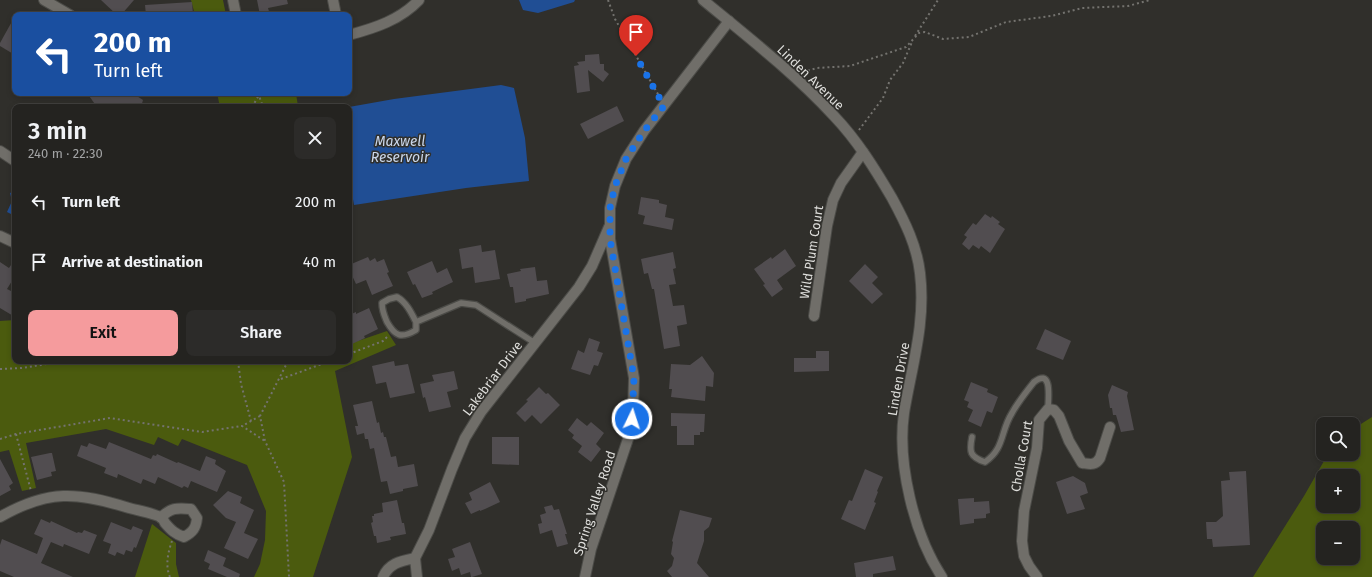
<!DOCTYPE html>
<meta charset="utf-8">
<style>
:root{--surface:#242320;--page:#2c2b29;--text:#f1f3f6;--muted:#a3a4a5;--line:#41403e;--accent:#f59b9d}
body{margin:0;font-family:"Fira Sans",sans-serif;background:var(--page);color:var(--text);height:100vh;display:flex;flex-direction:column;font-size:15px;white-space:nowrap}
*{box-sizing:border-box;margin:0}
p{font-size:13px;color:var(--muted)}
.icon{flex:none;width:22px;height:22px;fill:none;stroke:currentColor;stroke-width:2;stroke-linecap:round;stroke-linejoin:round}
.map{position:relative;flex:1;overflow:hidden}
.side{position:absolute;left:12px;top:104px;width:340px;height:260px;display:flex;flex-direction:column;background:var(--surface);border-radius:8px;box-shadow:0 2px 6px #0003,0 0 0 1px var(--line)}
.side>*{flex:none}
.top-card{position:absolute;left:12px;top:12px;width:340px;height:84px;border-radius:8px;box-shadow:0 2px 6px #0003,0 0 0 1px var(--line);background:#1a4fa0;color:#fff;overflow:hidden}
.fabs{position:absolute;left:1316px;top:417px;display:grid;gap:8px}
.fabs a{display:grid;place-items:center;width:44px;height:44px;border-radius:8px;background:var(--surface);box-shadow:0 2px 6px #0003,0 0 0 1px var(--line);font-size:20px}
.pin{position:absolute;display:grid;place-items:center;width:34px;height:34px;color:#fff;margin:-41px -17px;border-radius:50% 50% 50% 0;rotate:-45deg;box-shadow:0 0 4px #0007}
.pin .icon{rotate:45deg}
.me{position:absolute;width:44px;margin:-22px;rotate:4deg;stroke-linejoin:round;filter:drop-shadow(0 0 3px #0008)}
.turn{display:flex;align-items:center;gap:14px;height:84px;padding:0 16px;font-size:18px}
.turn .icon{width:52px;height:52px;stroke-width:2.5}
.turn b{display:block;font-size:28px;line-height:34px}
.round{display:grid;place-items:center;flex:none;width:42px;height:42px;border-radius:8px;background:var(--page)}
.overview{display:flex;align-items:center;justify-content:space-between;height:68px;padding:0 16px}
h1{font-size:24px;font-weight:600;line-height:30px}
.cta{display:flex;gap:8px;margin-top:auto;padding:8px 16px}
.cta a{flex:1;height:46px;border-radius:8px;background:var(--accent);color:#111;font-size:16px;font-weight:600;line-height:46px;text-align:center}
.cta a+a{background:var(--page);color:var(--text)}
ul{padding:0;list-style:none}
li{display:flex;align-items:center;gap:12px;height:60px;padding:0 16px}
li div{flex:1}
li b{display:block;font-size:15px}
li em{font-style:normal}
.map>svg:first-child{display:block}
.green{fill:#4b5b0e;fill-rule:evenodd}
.water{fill:#204e94}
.building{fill:#514d50}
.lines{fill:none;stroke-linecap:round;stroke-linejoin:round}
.service-casing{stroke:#4b4b47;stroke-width:8}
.minor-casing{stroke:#4b4b47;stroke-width:12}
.path{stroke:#74736f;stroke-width:2;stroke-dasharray:2 3;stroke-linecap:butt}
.service{stroke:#706e69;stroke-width:5.5}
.minor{stroke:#706e69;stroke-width:10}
.route{stroke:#1a73e8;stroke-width:7;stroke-dasharray:0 12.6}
.labels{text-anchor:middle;stroke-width:3;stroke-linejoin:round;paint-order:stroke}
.street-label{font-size:13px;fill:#dededb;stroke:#302f2b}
.water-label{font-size:14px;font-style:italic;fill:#cad7eb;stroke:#302f2b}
</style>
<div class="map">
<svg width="1372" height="577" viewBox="0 0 1372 577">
<rect width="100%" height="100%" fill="#302f2b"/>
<!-- green -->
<g class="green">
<polygon points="191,0 223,0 226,15 195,15"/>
<polygon points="217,93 296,93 298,107 220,107"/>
<polygon points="15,320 15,361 349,361 349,344 387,331 396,345 335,371 352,457 313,577 254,577 260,564 265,540 266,511 247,465 182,439 178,446 158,437 154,445 106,429 26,443 36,488 22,491 9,450 0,452 0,321"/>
<path d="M 1372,417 L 1372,577 L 1253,577 L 1304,496 L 1328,454 L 1353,454 L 1353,429 ZM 1323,476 L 1353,476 L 1353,506 L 1323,506 ZM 1323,528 L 1353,528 L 1353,558 L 1323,558 Z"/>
<polygon points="152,524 176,543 176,564 179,577 135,577"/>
</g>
<!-- water -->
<g class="water">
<polygon points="519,0 575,0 574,2 538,13 523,10"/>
<polygon points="501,85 514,88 525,138 529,181 466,188 354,205 349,176 349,107 394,99"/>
<polygon points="15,191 15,216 7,212 12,201 10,193"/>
</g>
<!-- building -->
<g class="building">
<polygon points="101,0 134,0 121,15 117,15"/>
<polygon points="257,0 287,0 288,4 268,8 270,15 260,15"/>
<polygon points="192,2 193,15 146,15 145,5"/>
<polygon points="15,16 15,55 0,46 0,43"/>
<polygon points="599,54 600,64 604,64 604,70 609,74 603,82 588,70 590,91 577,93 574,66 579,65 577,62 585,61 585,55"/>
<polygon points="87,93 132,93 143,100 141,107 97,107"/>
<polygon points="617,106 624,121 588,139 580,124"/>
<polygon points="641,197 659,200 659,203 667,205 665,217 674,219 672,230 643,224 645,216 638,214"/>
<polygon points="985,214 991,218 992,216 1000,222 998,224 1005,229 990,253 981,246 979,249 973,245 969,250 962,244 967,237 964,235 973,223 976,225"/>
<polygon points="481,245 482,252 495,250 500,279 475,283 473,267 462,269 459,249"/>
<polygon points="785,249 796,266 777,280 783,289 772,297 763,285 765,284 754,269 771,257 772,259"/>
<polygon points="673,252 676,268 673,269 676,284 669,285 673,306 684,305 687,324 677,326 680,346 664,349 654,289 652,289 648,273 644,274 641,259"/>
<polygon points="368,257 370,261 375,258 377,262 384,259 389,272 387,273 393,286 372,295 366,280 356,284 349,269 349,265"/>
<polygon points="15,259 15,276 7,289 15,293 15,317 0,308 0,262 9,268"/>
<polygon points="432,261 437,273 447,268 453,282 432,292 433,294 422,298 415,284 413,285 407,272"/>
<polygon points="865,264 878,277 872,283 883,294 872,304 849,281"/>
<polygon points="535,267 537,281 547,280 549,294 526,299 526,301 515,303 513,287 510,287 507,274 521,271 520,269"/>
<polygon points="369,308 378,329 364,336 365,338 352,344 349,338 349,315 356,312 356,314"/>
<polygon points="1045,329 1071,341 1063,360 1036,349"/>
<polygon points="589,338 600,342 597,351 603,353 598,366 594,365 590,375 571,369 578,350 584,353"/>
<polygon points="816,351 829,351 829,371 794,372 794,358 816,358"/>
<polygon points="702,356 714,373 713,387 706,386 705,401 671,397 672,389 669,389 671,364 690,365"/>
<polygon points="394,361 395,366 408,364 415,393 390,398 386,382 376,384 372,366"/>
<polygon points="454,371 458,389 447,392 451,407 429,412 425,397 423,398 420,384 434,381 432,375"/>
<polygon points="971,382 988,389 987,392 998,397 992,413 987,411 981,427 968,421 973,410 967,407 969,402 964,400"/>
<polygon points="1112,385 1128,392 1127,396 1134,430 1121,432 1116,415 1113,415 1112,408 1110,408 1108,395"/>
<polygon points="539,387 546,394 548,393 560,405 541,424 532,415 525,422 516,413 528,401 526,400"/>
<polygon points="372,401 377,423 379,422 381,433 383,432 384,437 386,437 391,457 396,456 398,467 414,464 418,486 403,489 403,491 390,494 387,481 381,482 374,448 370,449 368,439 365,439 364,433 357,435 355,426 358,426 353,405"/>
<polygon points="671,413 705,414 704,432 700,432 700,435 694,435 694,445 677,445 677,426 671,426"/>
<polygon points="577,418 587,426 591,422 604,433 596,444 601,449 591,462 578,452 582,446 572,438 574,435 568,430"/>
<polygon points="492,437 519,437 519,465 492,464"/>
<polygon points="109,442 151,459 153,455 156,456 157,454 177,463 178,462 200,471 206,456 216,460 215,464 226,471 217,492 191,481 188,488 184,486 182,488 158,477 155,484 143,479 141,484 118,474 117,478 104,473 106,468 77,456 81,445 87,447 89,443 106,449"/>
<polygon points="50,453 52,453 56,471 51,472 52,476 37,480 31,457"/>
<polygon points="0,459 13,483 9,486 11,490 0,496"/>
<polygon points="865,469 883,477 877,491 878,492 874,502 876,503 865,530 841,519 849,500 852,501"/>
<polygon points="1246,471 1250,545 1213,547 1212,539 1207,539 1206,522 1216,522 1223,516 1221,481 1230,480 1229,472"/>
<polygon points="1073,476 1085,483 1088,493 1080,496 1085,509 1067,514 1056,482"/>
<polygon points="490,482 500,502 485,509 480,511 480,510 471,514 465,503 472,500 469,493"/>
<polygon points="228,491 242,497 240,503 254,510 244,533 258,539 248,559 224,548 236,522 226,518 213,505"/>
<polygon points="974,498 974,502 989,501 990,513 986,514 986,518 974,519 974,523 960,525 958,499"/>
<polygon points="397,500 402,523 404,523 406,534 390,537 391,540 377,543 376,536 374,536 371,523 373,522 372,516 374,516 374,514 383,512 382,503"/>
<polygon points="552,505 554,510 559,509 567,534 565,534 568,544 557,547 552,530 540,534 538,524 542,523 540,515 546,513 544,507"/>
<polygon points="680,510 712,518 709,527 704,531 704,541 697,563 709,577 672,577 667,571 672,566 674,558 671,554 673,542 672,541"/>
<polygon points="41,519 50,523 51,521 77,533 78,532 82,533 84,530 97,535 89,554 64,544 63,547 51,542 41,563 73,577 14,577 0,571 0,545 2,539 37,554 43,538 34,534"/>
<polygon points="111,522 131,530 133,526 143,530 136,548 134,547 132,552 126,550 124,555 117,552 115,556 108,553 111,544 103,541"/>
<polygon points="470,542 482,574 472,577 471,577 470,572 461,575 459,568 452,571 448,559 455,557 452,549"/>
<polygon points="208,550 226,558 223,566 240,574 239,577 227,577 208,569 210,564 204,561"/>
<polygon points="893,556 896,570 873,574 873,577 856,577 854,563"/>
</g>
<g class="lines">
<defs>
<g id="service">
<path d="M 416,322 L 416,330 C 401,339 395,336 387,322 C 384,315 382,311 382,303 L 389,299 L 397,297 C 406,302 411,312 416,322 L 461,303 L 476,305 L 535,343"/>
<path d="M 972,437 C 969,452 970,457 985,462 C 1005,448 1000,432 1012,413 C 1018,402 1026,392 1034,382 C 1053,367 1048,400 1048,409"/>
</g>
<g id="minor">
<polyline points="44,0 70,15"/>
<polyline points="233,0 236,15"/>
<polyline points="333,0 336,15"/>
<path d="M 703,0 C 748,37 794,73 834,116 C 857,140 875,169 892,198 C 905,222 917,246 920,273 C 926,323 912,365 904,413 C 897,463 914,535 942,577"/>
<path d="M 349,35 C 375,28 400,20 419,0"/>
<polyline points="0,151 15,161"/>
<polyline points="0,236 15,243"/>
<polyline points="814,316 827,226 833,200 841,183 863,152"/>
<path d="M 0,517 C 49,489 77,492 129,508 C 136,510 157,514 162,518 C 163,519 164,521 165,523 C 171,530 175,534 184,537 C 193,532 196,528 197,518 L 191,509 C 178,508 170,507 161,518"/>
<polyline points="415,558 429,530 452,469 465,438 481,412 579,287 592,266 609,227"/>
<path d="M 383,577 C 389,563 401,561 415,558 L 417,577"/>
<polyline points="585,577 591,549 628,439 633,411 634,378 610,239 610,208 615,186 626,159 644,131 729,21"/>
<path d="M 1037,577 L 1029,566 L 1024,556 L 1022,541 L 1024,511 L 1037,448 L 1039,420 L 1048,409 L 1054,410 L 1059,416 L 1069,441 L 1082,463 C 1090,464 1095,466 1100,458 L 1110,427"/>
</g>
</defs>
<!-- service casing -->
<use href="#service" class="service-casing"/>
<!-- minor casing -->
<use href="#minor" class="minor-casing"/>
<!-- path -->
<g class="path">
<polyline points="608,0 615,19 659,96"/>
<polyline points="915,36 938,0"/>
<polyline points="803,72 817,68 850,66 906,47 919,33 925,32 943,39 969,37 1006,22 1051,16 1082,8 1128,6 1150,0"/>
<polyline points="258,93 263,107"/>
<polyline points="252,107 259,95"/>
<polyline points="859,130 883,98 890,80 903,63 912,42"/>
<polyline points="349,354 383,341 388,336"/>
<polyline points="238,361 241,384 251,421"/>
<polyline points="288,361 260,416 265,441 284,482 289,577"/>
<polyline points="0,369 22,368 47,364 72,364 79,361"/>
<polyline points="281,379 330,361"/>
<polyline points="260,416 242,426 265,441"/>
<polyline points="16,434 31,491"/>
<polyline points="0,439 16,434 110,418 202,432 242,426"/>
<path d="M 170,577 C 165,566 168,552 172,541"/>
</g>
<!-- service -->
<use href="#service" class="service"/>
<!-- minor -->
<use href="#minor" class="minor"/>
</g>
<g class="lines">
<!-- route -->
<polyline class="route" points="632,419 634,378 610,239 610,208 615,186 626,159 644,131 664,106 636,56"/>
</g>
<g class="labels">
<!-- street labels -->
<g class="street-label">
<text transform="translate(811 77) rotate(44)" y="5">Linden Avenue</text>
<text transform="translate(811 252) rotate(-81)" y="5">Wild Plum Court</text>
<text transform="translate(492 378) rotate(-53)" y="5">Lakebriar Drive</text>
<text transform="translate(898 379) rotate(-80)" y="5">Linden Drive</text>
<text transform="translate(1021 456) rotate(-80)" y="5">Cholla Court</text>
<text transform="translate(594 503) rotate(-72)" y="5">Spring Valley Road</text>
</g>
<!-- water labels -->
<g class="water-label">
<text x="400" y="146">Maxwell<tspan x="400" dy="16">Reservoir</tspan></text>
</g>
</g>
</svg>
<div class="fabs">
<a><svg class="icon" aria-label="search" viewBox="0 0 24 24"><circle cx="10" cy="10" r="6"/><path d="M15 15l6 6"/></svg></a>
<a>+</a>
<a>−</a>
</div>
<div class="pin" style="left:636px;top:56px;background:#d93025"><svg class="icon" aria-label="arrive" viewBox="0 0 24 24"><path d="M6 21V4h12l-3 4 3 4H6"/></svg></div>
<svg class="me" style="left:632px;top:419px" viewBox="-20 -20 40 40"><circle r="17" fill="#1a73e8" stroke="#fff" stroke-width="3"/><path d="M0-11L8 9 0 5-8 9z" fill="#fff"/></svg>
<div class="top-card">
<div class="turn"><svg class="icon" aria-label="left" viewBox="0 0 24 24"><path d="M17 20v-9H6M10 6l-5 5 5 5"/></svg><div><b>200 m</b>Turn left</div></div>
</div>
<section class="side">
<div class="overview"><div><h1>3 min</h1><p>240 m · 22:30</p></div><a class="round"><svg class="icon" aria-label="close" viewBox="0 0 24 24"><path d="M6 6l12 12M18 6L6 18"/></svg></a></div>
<ul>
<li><svg class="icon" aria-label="left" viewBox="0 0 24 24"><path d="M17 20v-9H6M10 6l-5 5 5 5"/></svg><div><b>Turn left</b></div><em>200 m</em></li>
<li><svg class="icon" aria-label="arrive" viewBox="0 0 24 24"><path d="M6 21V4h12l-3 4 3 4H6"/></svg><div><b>Arrive at destination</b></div><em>40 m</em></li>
</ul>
<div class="cta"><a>Exit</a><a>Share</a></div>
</section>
</div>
